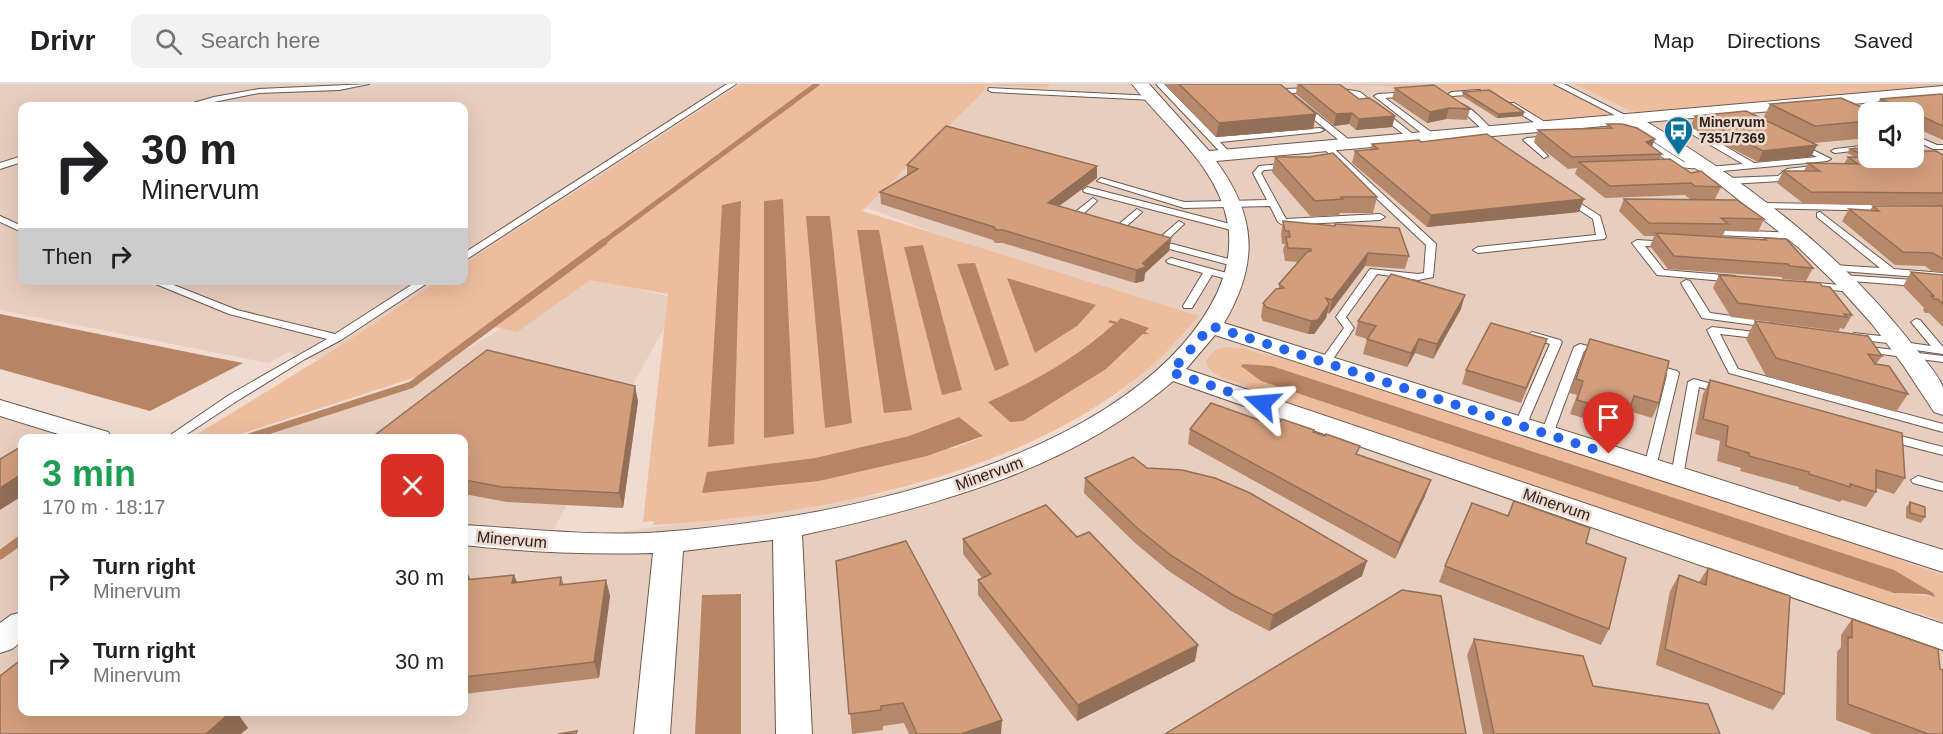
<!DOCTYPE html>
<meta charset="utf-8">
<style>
:root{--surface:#fff;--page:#f2f2f2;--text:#202124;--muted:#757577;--line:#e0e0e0}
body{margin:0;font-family:Arial,sans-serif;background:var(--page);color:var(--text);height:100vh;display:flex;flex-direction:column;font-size:22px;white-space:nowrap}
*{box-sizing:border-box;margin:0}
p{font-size:20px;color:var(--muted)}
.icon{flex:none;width:33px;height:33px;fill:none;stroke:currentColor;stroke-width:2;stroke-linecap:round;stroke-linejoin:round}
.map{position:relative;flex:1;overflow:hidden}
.panel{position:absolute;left:18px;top:350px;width:450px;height:282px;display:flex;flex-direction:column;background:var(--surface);border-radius:12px;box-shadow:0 6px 24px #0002}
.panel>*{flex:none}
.guide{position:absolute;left:18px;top:18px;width:450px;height:183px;border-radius:12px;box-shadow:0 6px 24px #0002;background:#fff;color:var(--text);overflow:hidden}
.fabs{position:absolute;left:1858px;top:18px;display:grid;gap:12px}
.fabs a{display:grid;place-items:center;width:66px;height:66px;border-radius:12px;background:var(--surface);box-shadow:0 6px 24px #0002;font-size:30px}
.pin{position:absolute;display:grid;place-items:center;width:51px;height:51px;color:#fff;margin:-62px -26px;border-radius:50% 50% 50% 0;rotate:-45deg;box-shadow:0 0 6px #0007}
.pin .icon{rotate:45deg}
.me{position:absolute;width:66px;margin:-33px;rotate:289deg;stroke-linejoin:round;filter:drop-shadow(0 0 4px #0008)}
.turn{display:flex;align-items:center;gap:21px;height:126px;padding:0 24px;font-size:27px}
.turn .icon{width:78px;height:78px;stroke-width:2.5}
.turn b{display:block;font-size:42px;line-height:51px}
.then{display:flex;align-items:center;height:57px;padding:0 24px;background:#0003;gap:12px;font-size:22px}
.round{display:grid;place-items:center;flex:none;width:63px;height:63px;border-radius:12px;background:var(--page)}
.head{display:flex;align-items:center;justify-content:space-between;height:102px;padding:0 24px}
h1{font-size:36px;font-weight:700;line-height:45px;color:#1e9e55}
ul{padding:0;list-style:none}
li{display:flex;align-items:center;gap:18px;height:84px;padding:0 24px}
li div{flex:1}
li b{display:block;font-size:22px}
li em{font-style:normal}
header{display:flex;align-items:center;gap:36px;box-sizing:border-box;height:84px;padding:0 30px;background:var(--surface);border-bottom:2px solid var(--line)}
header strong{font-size:28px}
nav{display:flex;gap:33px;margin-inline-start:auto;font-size:21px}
.search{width:420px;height:54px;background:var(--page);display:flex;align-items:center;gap:15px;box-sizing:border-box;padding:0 21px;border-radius:12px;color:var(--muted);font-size:22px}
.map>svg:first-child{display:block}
.built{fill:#e8cebe;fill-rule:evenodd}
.green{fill:#eebd9e;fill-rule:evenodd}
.water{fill:#b88564}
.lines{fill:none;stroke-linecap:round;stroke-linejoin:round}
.stream-far2{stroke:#b88564;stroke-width:5}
.stream-far1{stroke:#b88564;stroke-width:7}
.stream{stroke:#b88564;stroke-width:9}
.lane-casing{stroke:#6a594f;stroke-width:2}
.street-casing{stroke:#6a594f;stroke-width:2}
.lane{fill:#fff;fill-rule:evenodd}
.street{fill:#fff;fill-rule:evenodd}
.wall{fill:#b5886b}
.shaded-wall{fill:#946f57}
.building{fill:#d39e7c;stroke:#946f57;stroke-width:1.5}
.route{stroke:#2563eb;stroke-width:10;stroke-dasharray:0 18}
.labels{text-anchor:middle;stroke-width:5;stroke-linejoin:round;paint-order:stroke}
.far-poi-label{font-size:14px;font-weight:bold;fill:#2a231e;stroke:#efdbcf;text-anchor:start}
.street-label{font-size:16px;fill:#2a231e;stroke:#efdbcf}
</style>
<header>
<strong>Drivr</strong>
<div class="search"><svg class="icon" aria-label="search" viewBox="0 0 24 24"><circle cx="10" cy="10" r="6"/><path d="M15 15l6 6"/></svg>Search here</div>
<nav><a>Map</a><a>Directions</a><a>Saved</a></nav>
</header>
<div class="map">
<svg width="1943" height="650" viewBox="0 0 1943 650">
<rect width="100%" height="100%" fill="#efdbcf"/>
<!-- built -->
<g class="built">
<polygon points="0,0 742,0 464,181 464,22 22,22 22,196 439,197 318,276 288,268 269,279 0,226"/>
<path d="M 982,0 L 1943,0 L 1943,650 L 0,650 L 0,319 L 118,354 L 22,354 L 22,627 L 464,627 L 464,354 L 241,354 L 405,302 L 588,193 L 680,215 L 546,459 L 883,410 L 1067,364 L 1185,243 L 860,121 ZM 1869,28 L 1914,28 L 1914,74 L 1869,74 Z"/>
</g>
<!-- green -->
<g class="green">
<path d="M 741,0 L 1050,0 L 1047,4 L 990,1 L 862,127 L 1199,232 C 1182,250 1167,269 1148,285 C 1020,393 816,432 653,441 L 654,437 L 643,438 L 668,210 L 590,196 L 517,248 L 491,242 L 419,292 L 228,354 L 191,354 L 318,276 L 438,197 L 464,196 L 464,180 ZM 1115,240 L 1149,249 L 1143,250 L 1106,285 L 988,319 L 1021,304 L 1065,278 ZM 958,333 L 982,353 L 955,364 L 707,388 L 815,374 L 909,352 Z"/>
<polygon points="1334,0 1552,0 1596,21 1607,29 1606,33 1548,38 1501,11 1458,15 1441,4"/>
<polygon points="1574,0 1943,0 1943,4 1658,29 1631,27"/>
<path d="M 1226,263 L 1245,265 L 1271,273 L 1274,269 L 1899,470 L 1899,476 L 1943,491 L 1943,537 L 1902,523 L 1902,530 L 1244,305 L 1247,301 C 1233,297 1210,293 1206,278 C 1210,268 1216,265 1226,263 ZM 1243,281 L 1272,282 L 1926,506 L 1933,509 L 1934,513 L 1894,509 L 1261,297 L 1242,282 Z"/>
</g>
<!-- water -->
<g class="water">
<polygon points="783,115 794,350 764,354 764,117"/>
<polygon points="741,117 734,360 708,363 722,121"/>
<polygon points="806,132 830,132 852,339 825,344"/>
<polygon points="857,146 879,146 912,326 884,329"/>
<polygon points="923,161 962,306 942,311 904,163"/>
<polygon points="975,179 1009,281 995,287 957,180"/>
<polygon points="1007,194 1096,221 1077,242 1035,269"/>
<polygon points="0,230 212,273 243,279 150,327 0,285"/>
<path d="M 1121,234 L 1149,244 L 1145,248 L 1150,250 L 1143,250 L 1106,285 L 1023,337 L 1010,338 L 988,318 C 1034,298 1076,274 1114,240 L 1108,238 L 1110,236 L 1117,238 Z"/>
<polygon points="1243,280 1272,282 1894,486 1933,509 1935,513 1926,510 1894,509 1261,297 1241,282"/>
<polygon points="959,333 983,352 927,372 819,397 702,409 707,388 815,374 909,352"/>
<polygon points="741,510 741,650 695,650 702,511"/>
</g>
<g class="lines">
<!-- stream-far2 -->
<polyline class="stream-far2" points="602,159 817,0"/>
<!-- stream-far1 -->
<polyline class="stream-far1" points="246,354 411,301 604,158"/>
<!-- stream -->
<polyline class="stream" points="0,471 22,455"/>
<defs>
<g id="lane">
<polygon points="369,0 339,6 259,9 194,22 183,22 214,13 259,5"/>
<polygon points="727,0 736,0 467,175 464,176 464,169"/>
<polygon points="1156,0 1164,0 1216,53 1320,44 1324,46 1320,48 1220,58 1232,71 1225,73"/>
<polygon points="1554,0 1564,0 1635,36 1628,38"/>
<polygon points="1332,3 1360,8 1419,55 1412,57 1355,12 1332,7"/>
<polygon points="989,4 1154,12 1158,14 1154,16 992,8 988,6"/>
<polygon points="1315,4 1316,6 1312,8 1291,9 1353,59 1353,63 1347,63 1280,7 1284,5"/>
<polygon points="1477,6 1480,6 1480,10 1452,12 1448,10 1452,8"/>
<polygon points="1411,8 1412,10 1408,12 1385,14 1435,51 1435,55 1429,55 1374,12 1378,10"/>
<path d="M 1453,18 C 1468,18 1483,37 1493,46 L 1493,50 L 1487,50 L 1468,32 L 1453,22 Z"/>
<polygon points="1508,19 1514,19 1553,43 1546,45 1508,23"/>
<polygon points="1688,44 1694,44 1754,79 1817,73 1800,65 1800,61 1803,61 1831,75 1827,77 1712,88 1709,87 1709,83 1743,80 1688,48"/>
<path d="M 1636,51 L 1642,51 L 1684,78 L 1703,77 L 1707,80 C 1684,95 1655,67 1636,55 Z"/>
<polygon points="1914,51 1937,61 1943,61 1943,65 1933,65 1914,56"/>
<polygon points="1550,52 1554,54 1553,56 1534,58 1548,72 1544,74 1523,56 1527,54"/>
<polygon points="1324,61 1330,61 1436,160 1433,193 1418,196 1377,190 1346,233 1354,244 1329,281 1325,282 1319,279 1344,244 1336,233 1370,185 1418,190 1424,189 1426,161 1324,65"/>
<polygon points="1869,61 1869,65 1835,69 1831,67 1835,65"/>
<polygon points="19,73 22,73 22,78 0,85 0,79"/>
<polygon points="1290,79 1294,82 1293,84 1264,86 1261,89 1286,135 1380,130 1385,133 1380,136 1283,141 1278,138 1270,122 1184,124 1097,97 1101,94 1184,118 1267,116 1253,89 1259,82"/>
<polygon points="1821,81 1824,82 1824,86 1789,90 1780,97 1730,100 1726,97 1730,94 1778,92 1787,85"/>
<polygon points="1087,103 1242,143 1244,145 1239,148 1084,108 1083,106"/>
<polygon points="1569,112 1600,132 1606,153 1604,155 1478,169 1473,166 1478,163 1596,151 1593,135 1566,117 1565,115"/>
<polygon points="1093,114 1097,117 1080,133 1082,135 1080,137 1070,136 1070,132"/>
<polygon points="1763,119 1888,121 1893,124 1888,127 1760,124 1759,122"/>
<polygon points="1137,125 1142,128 1140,130 1119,149 1113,149 1113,145"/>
<polygon points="1820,128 1894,185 1943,189 1943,195 1829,186 1828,184 1833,181 1880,184 1817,133 1817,129"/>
<polygon points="0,132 22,142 22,148 0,138"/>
<polygon points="1179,137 1184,140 1165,158 1240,178 1240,182 1237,183 1151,160 1151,156 1157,156"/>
<polygon points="1721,146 1798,149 1803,152 1798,155 1718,151 1718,147"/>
<polygon points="1637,156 1669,158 1671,160 1666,163 1645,162 1664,186 1735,192 1740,195 1735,198 1657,191 1632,159"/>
<polygon points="1171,174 1238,192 1239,194 1234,197 1212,191 1192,224 1184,224 1183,222 1203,189 1168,179 1166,177"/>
<polygon points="1842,191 1943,198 1943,204 1838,196 1838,192"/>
<polygon points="146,196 161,196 237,226 335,250 419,196 432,196 341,256 305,275 237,317 181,354 166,354 229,311 327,255 229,230"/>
<polygon points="1686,196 1690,197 1710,229 1769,237 1774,240 1769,243 1702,234 1681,199"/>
<polygon points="1806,198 1852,202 1857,205 1852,208 1802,203 1801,201"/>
<polygon points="1916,235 1920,236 1943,263 1943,270 1901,264 1897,263 1896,260 1854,255 1849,252 1854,249 1898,254 1902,255 1903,258 1931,262 1911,238"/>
<polygon points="1712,243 1764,249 1769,252 1764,255 1720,250 1738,285 1943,340 1943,348 1729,289 1707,246"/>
<polygon points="1532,248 1560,256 1562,258 1526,342 1520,346 1514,342 1550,260 1528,253 1527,251"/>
<polygon points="1580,260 1605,266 1607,268 1601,271 1584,267 1553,350 1551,353 1543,353 1541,350 1574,263"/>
<polygon points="1862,262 1943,272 1943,278 1858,267 1856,265 1858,263"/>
<polygon points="1652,280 1677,287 1679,289 1656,383 1650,387 1644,383 1667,291 1648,285 1646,283 1648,281"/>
<polygon points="1694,295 1726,304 1728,306 1722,310 1699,303 1683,392 1677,396 1671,392 1688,298"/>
<polygon points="1889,349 1943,363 1943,371 1885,356 1883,353 1885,350"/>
<polygon points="1918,392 1943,399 1943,407 1913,399 1911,396"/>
</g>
<g id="street">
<path d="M 1132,0 L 1149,0 L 1209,67 L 1943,2 L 1943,12 L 1647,38 C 1745,97 1836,165 1908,255 C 1918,268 1937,288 1943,303 C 1943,311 1943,323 1943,331 L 1934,328 L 1903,281 L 1872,240 L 1837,201 L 1799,164 L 1715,97 L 1626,40 L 1216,77 C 1257,132 1259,180 1224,239 L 1943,466 L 1943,488 L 1215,251 L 1186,285 L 1943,540 L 1943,566 L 1173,297 C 1071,386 932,423 802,451 L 812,650 L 776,650 L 773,456 L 683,467 L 670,650 L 634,650 L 653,469 C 589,471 527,468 464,461 L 464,441 C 530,445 595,453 662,448 C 821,436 1054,390 1171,273 C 1205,238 1236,192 1228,140 C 1218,82 1166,44 1132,0 Z"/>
<polygon points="0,316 108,348 112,354 71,354 0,332"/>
<polygon points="22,528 22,557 12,565 0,569 0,539 11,531"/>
</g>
</defs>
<!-- lane casing -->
<use href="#lane" class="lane-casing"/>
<!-- street casing -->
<use href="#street" class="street-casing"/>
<!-- lane -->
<use href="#lane" class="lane"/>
<!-- street -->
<use href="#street" class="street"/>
</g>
<!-- wall -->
<g class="wall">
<polygon points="1167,0 1280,0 1316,30 1313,45 1216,53 1167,3"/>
<polygon points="1297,0 1339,0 1359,15 1395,32 1392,43 1356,46 1349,40 1334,42 1296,10"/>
<polygon points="1395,4 1470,25 1467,36 1446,35 1427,39 1392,15"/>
<polygon points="1463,8 1524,28 1523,32 1497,34 1462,12"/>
<polygon points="1943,11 1943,56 1914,43 1914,28 1879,28 1874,26 1880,15"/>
<polygon points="1770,20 1869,28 1869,54 1813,59 1817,61 1811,73 1758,78 1690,43 1695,32 1763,35"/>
<polygon points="1607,40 1655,55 1652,62 1662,70 1660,75 1721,103 1715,115 1690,115 1685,111 1605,114 1575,90 1577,84 1568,85 1534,58 1538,46 1606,44"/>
<polygon points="1421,58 1579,128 1427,143 1352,79 1355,67 1370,66 1372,60"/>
<polygon points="1850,65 1864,68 1861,72 1855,73 1847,69"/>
<polygon points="1943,71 1943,122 1804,120 1777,99 1783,87 1804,87 1808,79 1844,80 1848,73 1914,74"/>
<polygon points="1275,73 1377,113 1373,129 1340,129 1339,131 1311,133 1272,88"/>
<polygon points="907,81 1097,82 1097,94 1059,122 1171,154 1169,167 1145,189 1144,197 1135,199 1003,159 995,159 993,156 881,120 880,108 907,92"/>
<polygon points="1624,115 1764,135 1758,148 1725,147 1722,153 1711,153 1763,156 1764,154 1813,184 1806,197 1783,195 1781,193 1668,185 1650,162 1654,152 1644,152 1619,127"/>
<polygon points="1873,122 1943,122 1943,188 1933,188 1925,182 1895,181 1842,137 1849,125 1870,126"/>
<polygon points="1283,137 1334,142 1335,140 1409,172 1405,185 1365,182 1329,230 1327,229 1326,234 1314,250 1308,250 1263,237 1261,233 1263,219 1279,204 1279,200 1299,178 1285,177 1283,166 1285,160 1282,160 1281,150"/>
<polygon points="1911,188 1943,191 1943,243 1929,229 1925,229 1923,226 1924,224 1903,202"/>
<polygon points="1719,191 1852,231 1844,245 1840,244 1839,247 1731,233 1713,204"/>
<polygon points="1461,225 1433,275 1415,269 1407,283 1363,270 1367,255 1355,251 1358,237"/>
<polygon points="1755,237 1882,272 1876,280 1908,310 1896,328 1766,292 1746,255"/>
<polygon points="1590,255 1659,319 1652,334 1629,327 1621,346 1603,340 1596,342 1589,339 1589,336 1570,330 1577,311 1569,309"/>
<polygon points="1542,269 1521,319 1462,300 1466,286"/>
<polygon points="1710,296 1905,394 1894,410 1876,404 1876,408 1866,423 1842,416 1840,418 1799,405 1799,403 1740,387 1741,384 1717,377 1720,357 1695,350 1703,310"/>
<polygon points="638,317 623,424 507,418 464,410 464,354"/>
<polygon points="1276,342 1314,348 1358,371 1425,412 1395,475 1188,360 1190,345"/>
<polygon points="1147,384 1362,492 1269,547 1229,526 1170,488 1135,459 1084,409 1085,394"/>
<polygon points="1910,418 1925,433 1921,439 1906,434 1906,423"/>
<polygon points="963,455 1195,577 1077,637 978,511 978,496 982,494 963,470"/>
<polygon points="1586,459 1609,545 1601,561 1439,498 1445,482"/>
<polygon points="836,477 1001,650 909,650 904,639 883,642 883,646 852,650"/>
<polygon points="1708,484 1784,610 1773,626 1656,581 1670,507 1679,491 1699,498"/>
<polygon points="464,488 467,488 470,495 514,491 517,498 561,493 564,501 606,496 610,512 599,594 464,610"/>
<polygon points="1852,535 1940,585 1943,650 1873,650 1836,636 1837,568 1841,563 1841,551"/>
<polygon points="1474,555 1593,602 1720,650 1483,650 1467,571"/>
</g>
<!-- shaded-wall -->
<g class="shaded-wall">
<polygon points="1449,24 1446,35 1427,39 1430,28"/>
<polygon points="1524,28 1523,32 1497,34 1498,30"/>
<polygon points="1352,29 1349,40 1334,42 1336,30"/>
<polygon points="1316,30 1313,45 1216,53 1219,39"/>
<polygon points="1395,32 1392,43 1356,46 1359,35"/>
<polygon points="1655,55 1650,67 1646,58"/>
<polygon points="1817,61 1811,73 1758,78 1763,67"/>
<polygon points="1097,82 1097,94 1047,131 1048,119"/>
<polygon points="1584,115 1579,128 1427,143 1431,131"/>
<polygon points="1171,154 1169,167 1145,189 1144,197 1135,199 1136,186"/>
<polygon points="1368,169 1365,182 1329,230 1332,216"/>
<polygon points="1465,211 1461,225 1433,275 1437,260"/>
<polygon points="1329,220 1326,234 1314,250 1308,250 1311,237"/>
<polygon points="1419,255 1415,269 1407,283 1411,269"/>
<polygon points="635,302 638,317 623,424 619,409"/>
<polygon points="1609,325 1603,340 1596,342 1603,328"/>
<polygon points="22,390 22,412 0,426 0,404"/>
<polygon points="1431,396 1425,412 1395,475 1400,459"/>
<polygon points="1367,477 1362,492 1269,547 1273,531"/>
<polygon points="467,488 474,503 465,496"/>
<polygon points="514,491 520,506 512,499"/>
<polygon points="606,496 610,512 599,594 594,578"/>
<polygon points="1198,561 1195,577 1077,637 1078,621"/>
<polygon points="232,627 236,627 248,644 241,650 206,650"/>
<polygon points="1002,636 1001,650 961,650"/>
</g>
<!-- building -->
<g class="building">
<polygon points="1179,0 1280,0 1316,30 1219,39"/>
<polygon points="1299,0 1339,0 1359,15 1369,14 1374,17 1395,32 1359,35 1352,29 1336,30"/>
<polygon points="1434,1 1470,25 1449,24 1430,28 1395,4"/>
<polygon points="1489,6 1524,28 1498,30 1463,8"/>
<polygon points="1941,10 1943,11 1943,42 1914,29 1914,28 1912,28 1880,15"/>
<polygon points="1841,14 1873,28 1869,28 1869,37 1815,42 1770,20"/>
<polygon points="1746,27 1817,61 1763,67 1695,32"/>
<polygon points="1607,40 1622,40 1637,44 1655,55 1646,58 1662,70 1572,73 1538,46 1612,44"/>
<polygon points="946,42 1097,82 1048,119 1171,154 1143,179 1146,183 1136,186 1003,146 996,146 994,143 880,108 918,85 907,81"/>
<polygon points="1487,50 1584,115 1431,131 1355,67 1378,65 1372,60 1419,56 1421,58"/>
<polygon points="1856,64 1864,68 1857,68 1850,65"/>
<polygon points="1914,67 1936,67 1943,71 1943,109 1811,108 1783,87 1820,87 1808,79 1858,80 1848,73 1914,74"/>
<polygon points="1333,69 1377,113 1341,113 1343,115 1315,117 1275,73 1309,73"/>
<polygon points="1670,75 1691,89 1701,87 1721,103 1695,102 1691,99 1610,102 1579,78"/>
<polygon points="1624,115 1737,116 1764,135 1721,134 1728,140 1649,139"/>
<polygon points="1873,122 1943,122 1943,175 1941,174 1933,169 1903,168 1849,125 1879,127"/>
<polygon points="1283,137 1335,142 1335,140 1399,144 1409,172 1368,169 1332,216 1326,214 1329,220 1318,236 1311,237 1266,223 1263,219 1276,205 1284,204 1279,200 1307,168 1311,167 1311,165 1288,164 1286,153 1290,153 1289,147 1285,147"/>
<polygon points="1656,149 1766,156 1764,154 1786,155 1813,184 1790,182 1788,180 1674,172"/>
<polygon points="1911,188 1943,191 1943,220 1938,215 1934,215 1931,212 1934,212"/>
<polygon points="1391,190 1465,211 1437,260 1419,255 1411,269 1367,255 1376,242 1358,237"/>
<polygon points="1719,191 1820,199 1822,202 1830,203 1852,231 1844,230 1847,233 1738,219"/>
<polygon points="1755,237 1868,252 1882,272 1868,270 1875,280 1889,282 1908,310 1776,274"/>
<polygon points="1491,239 1547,255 1526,304 1466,286"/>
<polygon points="1590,255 1669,277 1659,319 1634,312 1628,331 1609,325 1603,328 1596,324 1595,321 1577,316 1583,297 1576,295"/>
<polygon points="487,266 635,302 619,409 502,403 464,396 464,354 371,354"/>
<polygon points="1710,296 1902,349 1905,394 1876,386 1876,408 1850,400 1850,403 1809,390 1809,388 1749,372 1749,369 1726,362 1728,342 1703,335"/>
<polygon points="1211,319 1276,342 1282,335 1314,346 1313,348 1325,352 1326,350 1360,362 1356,370 1431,396 1400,459 1190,345"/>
<polygon points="22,362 22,390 0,404 0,375"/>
<polygon points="1133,373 1147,384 1182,386 1215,394 1250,409 1367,477 1273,531 1233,511 1172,472 1137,444 1085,394"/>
<polygon points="1514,417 1590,444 1586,459 1626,474 1609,545 1445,482 1472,419 1508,432"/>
<polygon points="1910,418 1925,423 1925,433 1910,429"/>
<polygon points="1046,421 1077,453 1089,448 1198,561 1078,621 978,496 991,490 963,455"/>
<polygon points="906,457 1002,636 961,650 917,650 903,619 881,622 881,626 849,630 836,477"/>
<polygon points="1708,484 1790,512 1784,610 1665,565 1679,491 1706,501"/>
<polygon points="464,488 467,488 465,496 514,491 512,499 561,493 560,501 606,496 594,578 464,593"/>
<polygon points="1402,506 1441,512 1466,650 1165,650"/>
<polygon points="1852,535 1938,565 1940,585 1943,586 1943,650 1928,650 1848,620 1848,553 1852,554"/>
<polygon points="1474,555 1583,572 1593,602 1708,620 1720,650 1494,650"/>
<polygon points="22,575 22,627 232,627 206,650 0,650 0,592"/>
<polygon points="577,647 576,650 558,650"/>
</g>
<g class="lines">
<!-- route -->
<polyline class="route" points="1262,319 1171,288 1211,242 1609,370"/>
</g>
<!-- icons -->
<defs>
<symbol id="bus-pin" viewBox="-11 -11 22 30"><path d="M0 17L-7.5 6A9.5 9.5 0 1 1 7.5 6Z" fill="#04729e" stroke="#efdbcf"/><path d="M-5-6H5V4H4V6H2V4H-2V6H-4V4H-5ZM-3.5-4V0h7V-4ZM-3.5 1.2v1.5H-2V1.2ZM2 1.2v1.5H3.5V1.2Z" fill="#fff"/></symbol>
</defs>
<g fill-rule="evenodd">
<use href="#bus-pin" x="1662" y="30" width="33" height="45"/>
</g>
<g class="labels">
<!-- far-poi labels -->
<g class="far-poi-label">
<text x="1699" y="43">Minervum<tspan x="1699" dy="16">7351/7369</tspan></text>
</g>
<!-- street labels -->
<g class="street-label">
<text transform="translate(989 389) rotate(-20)" y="6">Minervum</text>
<text transform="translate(1557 420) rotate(19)" y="6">Minervum</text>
<text transform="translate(512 455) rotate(5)" y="6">Minervum</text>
</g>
</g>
</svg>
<div class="fabs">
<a><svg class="icon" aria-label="sound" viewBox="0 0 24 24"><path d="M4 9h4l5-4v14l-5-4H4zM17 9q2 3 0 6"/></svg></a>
</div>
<div class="pin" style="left:1609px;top:370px;background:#d93025"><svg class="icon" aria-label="arrive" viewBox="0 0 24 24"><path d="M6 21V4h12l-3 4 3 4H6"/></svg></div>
<svg class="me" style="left:1262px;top:319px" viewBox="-20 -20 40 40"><path d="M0-17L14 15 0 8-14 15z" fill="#2563eb" stroke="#fff" stroke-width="4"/></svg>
<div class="guide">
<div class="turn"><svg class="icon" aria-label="right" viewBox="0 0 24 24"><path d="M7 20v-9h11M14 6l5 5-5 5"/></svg><div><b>30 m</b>Minervum</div></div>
<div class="then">Then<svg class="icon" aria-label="right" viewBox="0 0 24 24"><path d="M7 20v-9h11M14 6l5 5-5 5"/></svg></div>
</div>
<section class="panel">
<div class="head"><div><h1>3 min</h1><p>170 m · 18:17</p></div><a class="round" style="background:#d93025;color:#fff"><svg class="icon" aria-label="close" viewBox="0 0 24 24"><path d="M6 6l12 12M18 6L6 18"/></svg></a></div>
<ul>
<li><svg class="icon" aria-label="right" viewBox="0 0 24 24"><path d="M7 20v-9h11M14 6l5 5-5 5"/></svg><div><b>Turn right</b><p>Minervum</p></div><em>30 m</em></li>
<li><svg class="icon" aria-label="right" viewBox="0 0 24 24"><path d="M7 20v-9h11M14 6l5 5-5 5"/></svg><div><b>Turn right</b><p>Minervum</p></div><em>30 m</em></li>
</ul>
</section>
</div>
